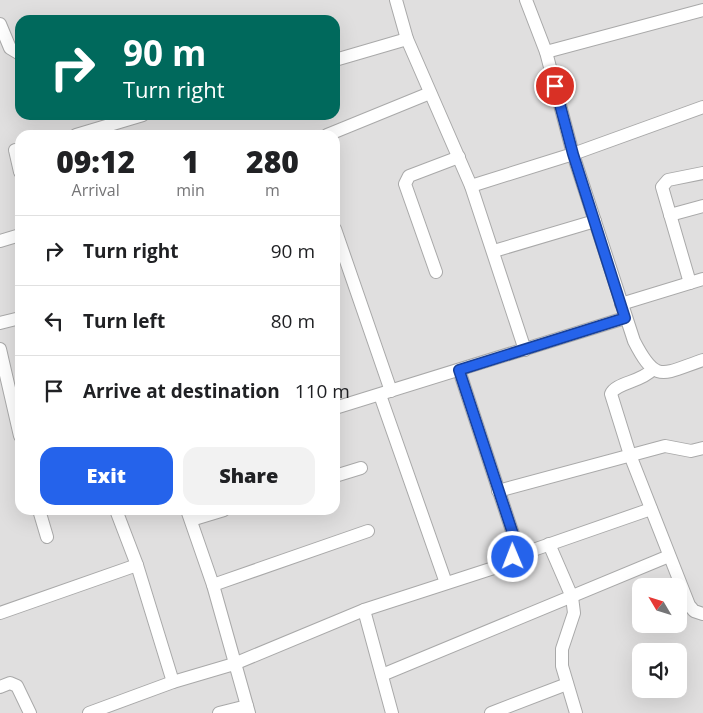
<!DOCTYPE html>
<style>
:root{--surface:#fff;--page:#f2f2f2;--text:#202124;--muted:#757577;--line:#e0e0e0;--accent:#2563eb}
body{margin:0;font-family:"Open Sans",sans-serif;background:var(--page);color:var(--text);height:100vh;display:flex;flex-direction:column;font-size:19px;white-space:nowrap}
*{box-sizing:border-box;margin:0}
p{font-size:16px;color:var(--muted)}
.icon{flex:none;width:28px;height:28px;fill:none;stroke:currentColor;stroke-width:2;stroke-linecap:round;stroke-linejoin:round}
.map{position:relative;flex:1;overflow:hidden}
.details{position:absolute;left:15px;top:130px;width:325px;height:385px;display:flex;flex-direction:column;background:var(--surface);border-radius:15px;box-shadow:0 5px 20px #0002}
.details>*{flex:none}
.guide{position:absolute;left:15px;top:15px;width:325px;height:105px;border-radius:15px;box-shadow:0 5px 20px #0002;background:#00695c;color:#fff;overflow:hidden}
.needle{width:32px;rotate:308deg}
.tools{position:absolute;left:632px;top:578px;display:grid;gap:10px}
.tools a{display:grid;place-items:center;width:55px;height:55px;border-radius:10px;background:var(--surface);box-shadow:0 5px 20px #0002;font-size:25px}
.pin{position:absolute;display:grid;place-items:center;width:42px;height:42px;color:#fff;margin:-21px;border:2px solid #fff;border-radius:50%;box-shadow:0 1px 5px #0007}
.me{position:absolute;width:55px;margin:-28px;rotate:359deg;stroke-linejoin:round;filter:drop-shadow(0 0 4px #0008)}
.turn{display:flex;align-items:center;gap:18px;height:105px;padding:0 25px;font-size:22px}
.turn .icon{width:65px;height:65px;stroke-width:2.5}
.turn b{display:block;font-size:35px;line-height:42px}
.eta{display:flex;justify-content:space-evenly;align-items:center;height:85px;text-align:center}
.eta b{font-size:30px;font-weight:800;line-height:35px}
.primary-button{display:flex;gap:10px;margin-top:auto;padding:10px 25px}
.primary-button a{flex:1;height:58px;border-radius:15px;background:var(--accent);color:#fff;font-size:20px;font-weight:800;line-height:58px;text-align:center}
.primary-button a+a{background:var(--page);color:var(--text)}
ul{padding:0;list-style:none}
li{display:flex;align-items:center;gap:15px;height:70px;padding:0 25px;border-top:1px solid var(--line)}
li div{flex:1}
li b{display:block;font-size:19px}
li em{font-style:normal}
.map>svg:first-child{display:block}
.residential{fill:#e0dfdf;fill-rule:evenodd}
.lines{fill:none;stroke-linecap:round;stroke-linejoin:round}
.street-casing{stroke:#a9a9a9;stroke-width:14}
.street{stroke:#fff;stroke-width:12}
.route-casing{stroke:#184099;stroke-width:12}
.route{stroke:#2563eb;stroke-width:9}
</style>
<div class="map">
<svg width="703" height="713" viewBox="0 0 703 713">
<rect width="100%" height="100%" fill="#f2efe9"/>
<!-- residential -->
<path class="residential" d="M 0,0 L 703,0 L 703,713 L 0,713 ZM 20,20 L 335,20 L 335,115 L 20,115 ZM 20,135 L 335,135 L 335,510 L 20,510 ZM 641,586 L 679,586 L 679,624 L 641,624 ZM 641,651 L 679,651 L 679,689 L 641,689 Z"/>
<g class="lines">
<defs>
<g id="street">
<polyline points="396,0 407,39 471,186 525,350"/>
<path d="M 526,0 L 546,52 L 573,154 L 634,341 C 656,384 662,374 703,360"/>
<polyline points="0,24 10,48 20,54"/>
<polyline points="546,52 703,10"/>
<polyline points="335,60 407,39"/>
<polyline points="76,135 143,115"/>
<polyline points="327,135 430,93"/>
<polyline points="15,150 20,172"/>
<polyline points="471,186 573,154 703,107"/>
<polyline points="670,215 703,206"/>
<polyline points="335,229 391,391"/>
<polyline points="0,241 20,235"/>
<polyline points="494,251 595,221"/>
<polyline points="436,272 405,184 409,176 459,157"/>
<polyline points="690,283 662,187 668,180 703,173"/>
<polyline points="621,304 703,279"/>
<polyline points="0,323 20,318"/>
<polyline points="0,349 20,436"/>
<path d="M 652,370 C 641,382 615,383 611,394 L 630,455 L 689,605 L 694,611 L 703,614"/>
<polyline points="380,395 446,583"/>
<polyline points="335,408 625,318"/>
<polyline points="335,476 361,468"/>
<polyline points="498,491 665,446 691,451 703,448"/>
<polyline points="39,510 47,537"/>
<polyline points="116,510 137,565 173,682"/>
<polyline points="187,510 213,585 249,713"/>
<polyline points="191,520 224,510"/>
<polyline points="549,544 572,597 574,613 562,649 562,666 576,713"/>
<polyline points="513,557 651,509"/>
<polyline points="213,585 368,531"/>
<polyline points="364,610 392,713"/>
<polyline points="0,613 137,565"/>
<polyline points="382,675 669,556"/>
<polyline points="0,687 10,683 17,686 30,713"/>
<path d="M 89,713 L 173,682 L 234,664 L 364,610 L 506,564 C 515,555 516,549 514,537 L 459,370"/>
<polyline points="219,713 247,706"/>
<polyline points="491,713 567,684"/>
</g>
</defs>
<!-- street casing -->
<use href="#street" class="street-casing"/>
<!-- street -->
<use href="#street" class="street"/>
</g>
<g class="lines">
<defs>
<polyline id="route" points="513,557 516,549 514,537 459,370 625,318 573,154 555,86"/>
</defs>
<!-- route casing -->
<use href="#route" class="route-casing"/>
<!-- route -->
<use href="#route" class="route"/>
</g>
</svg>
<div class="tools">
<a><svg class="needle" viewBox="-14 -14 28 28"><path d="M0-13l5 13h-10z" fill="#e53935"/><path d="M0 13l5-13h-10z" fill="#757577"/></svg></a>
<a><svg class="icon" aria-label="sound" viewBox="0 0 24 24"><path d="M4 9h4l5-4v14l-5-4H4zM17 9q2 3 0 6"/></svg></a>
</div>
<div class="pin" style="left:555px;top:86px;background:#d93025"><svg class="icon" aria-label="arrive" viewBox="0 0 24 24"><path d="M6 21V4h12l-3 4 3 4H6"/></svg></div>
<svg class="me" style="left:513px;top:557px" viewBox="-20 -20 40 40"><circle r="17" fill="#2563eb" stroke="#fff" stroke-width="3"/><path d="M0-11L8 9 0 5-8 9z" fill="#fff"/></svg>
<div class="guide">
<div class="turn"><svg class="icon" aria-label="right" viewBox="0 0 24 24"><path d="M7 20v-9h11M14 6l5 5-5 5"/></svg><div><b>90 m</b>Turn right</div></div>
</div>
<section class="details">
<div class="eta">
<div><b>09:12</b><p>Arrival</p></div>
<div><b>1</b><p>min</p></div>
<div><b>280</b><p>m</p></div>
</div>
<ul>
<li><svg class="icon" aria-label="right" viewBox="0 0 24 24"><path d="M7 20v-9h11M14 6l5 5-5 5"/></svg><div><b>Turn right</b></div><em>90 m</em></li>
<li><svg class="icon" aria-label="left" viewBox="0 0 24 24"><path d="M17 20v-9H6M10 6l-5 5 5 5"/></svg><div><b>Turn left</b></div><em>80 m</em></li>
<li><svg class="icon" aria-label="arrive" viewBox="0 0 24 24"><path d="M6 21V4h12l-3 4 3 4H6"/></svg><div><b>Arrive at destination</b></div><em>110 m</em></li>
</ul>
<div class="primary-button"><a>Exit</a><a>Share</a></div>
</section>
</div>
